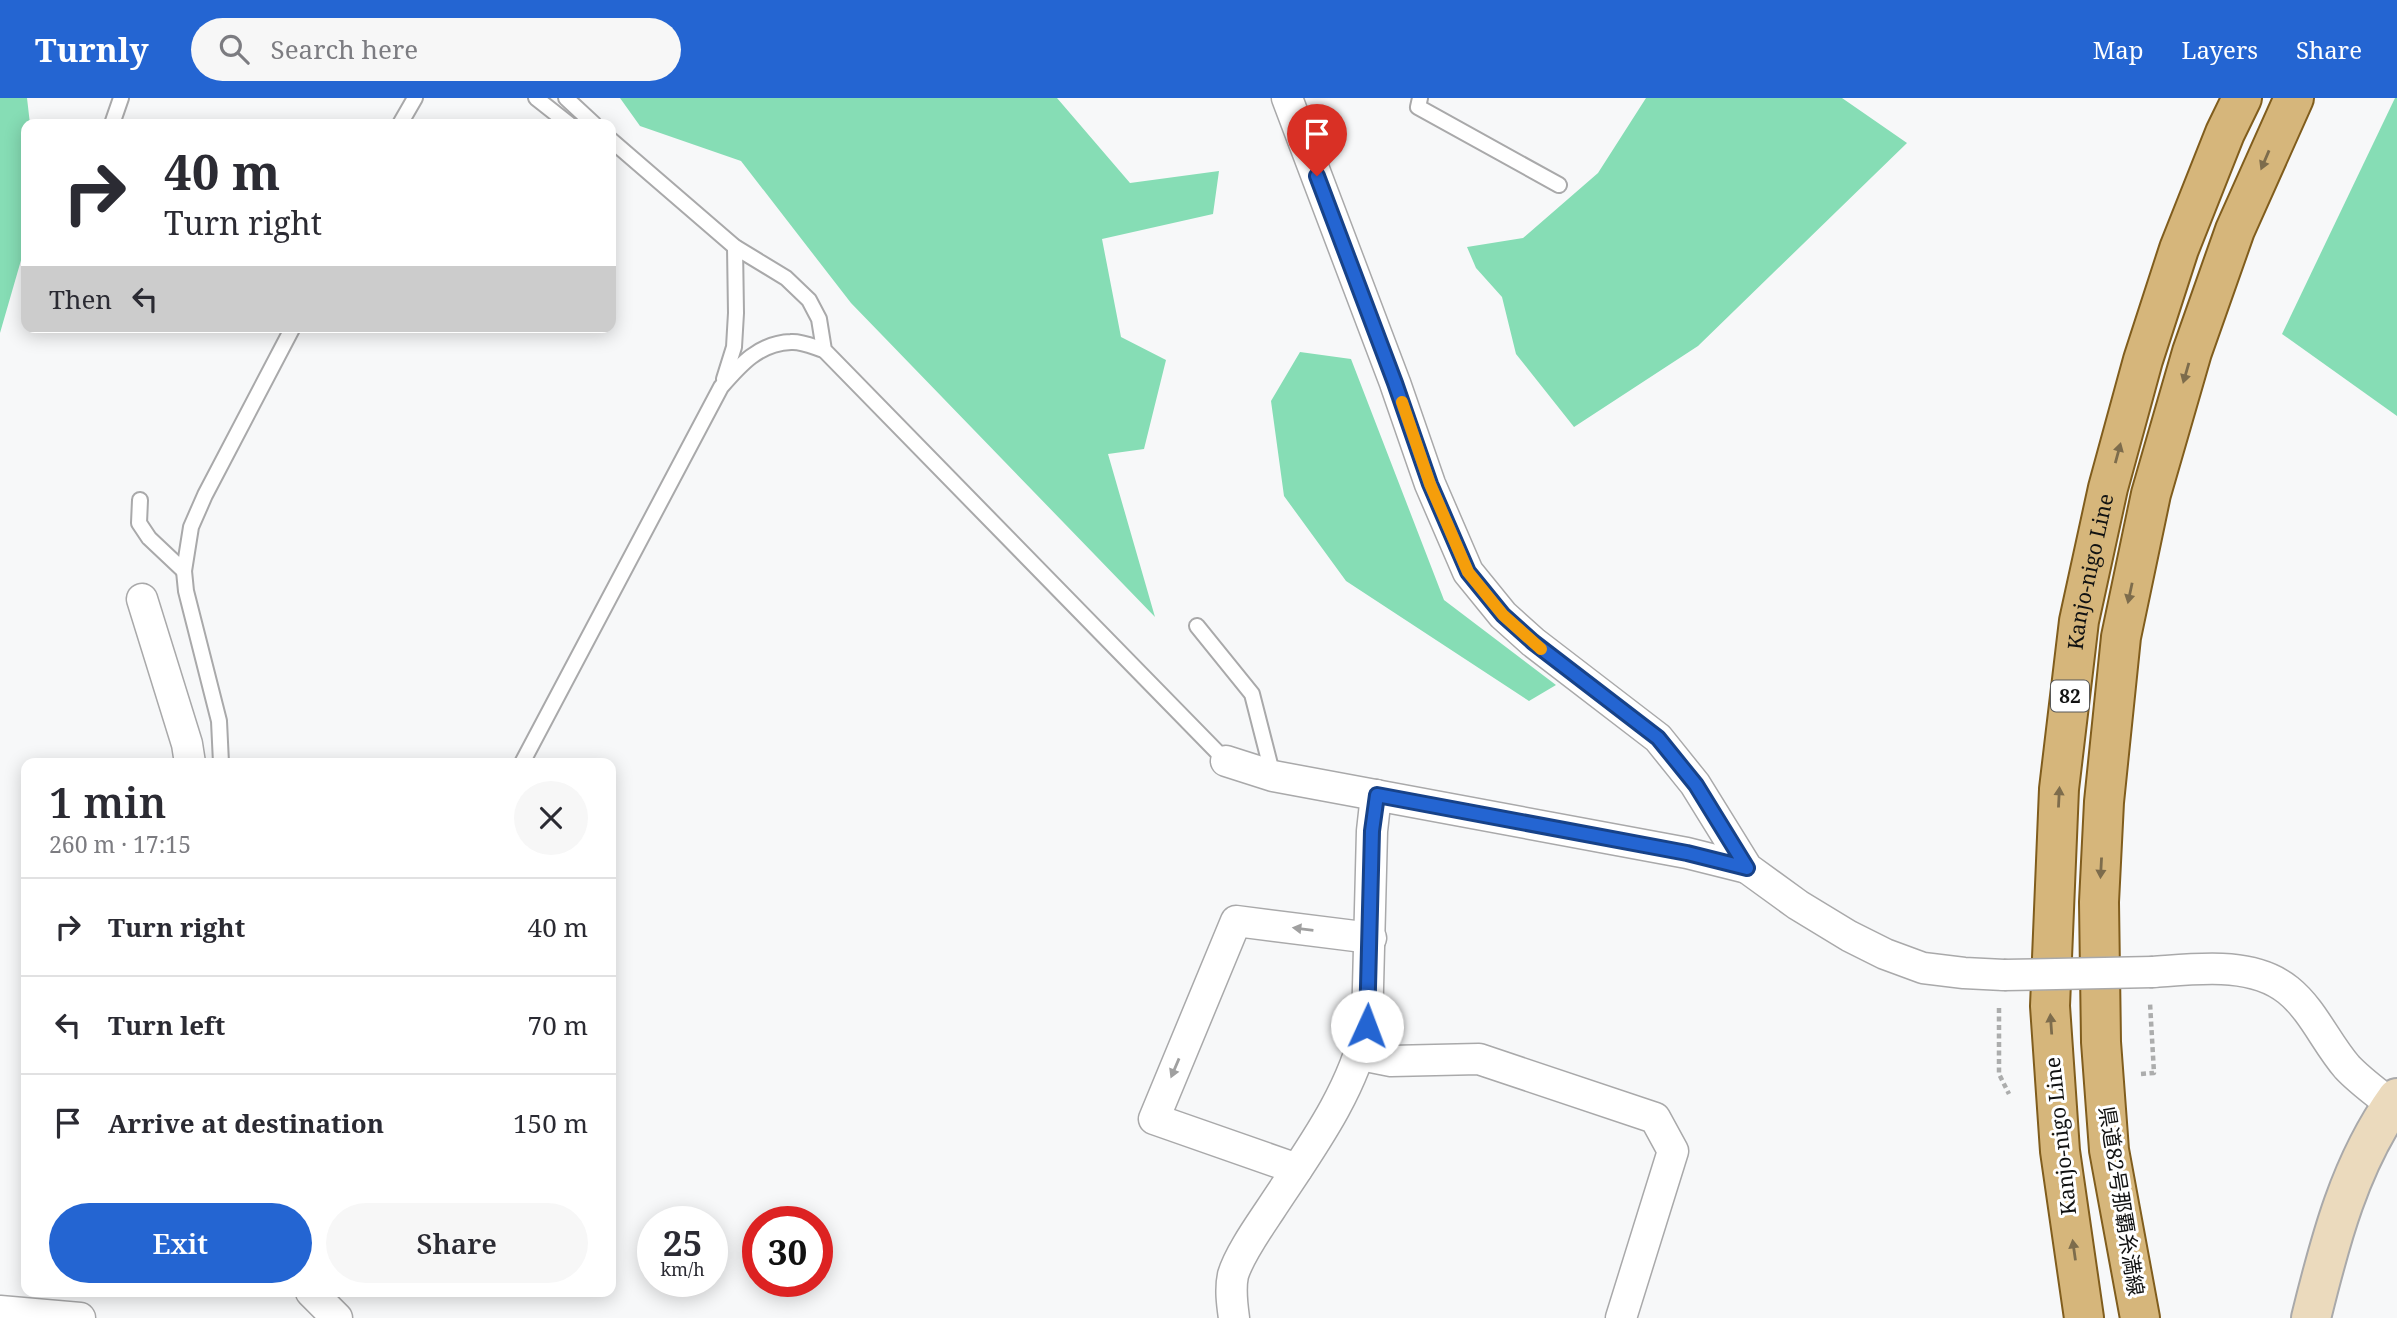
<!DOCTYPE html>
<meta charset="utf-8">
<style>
:root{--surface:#fff;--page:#f7f7f7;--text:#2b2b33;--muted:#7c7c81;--line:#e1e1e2;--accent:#2465d2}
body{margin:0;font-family:"Noto Serif","Noto Sans JP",serif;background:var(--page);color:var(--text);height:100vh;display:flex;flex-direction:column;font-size:26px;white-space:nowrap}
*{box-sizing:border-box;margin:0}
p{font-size:23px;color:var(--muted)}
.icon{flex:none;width:38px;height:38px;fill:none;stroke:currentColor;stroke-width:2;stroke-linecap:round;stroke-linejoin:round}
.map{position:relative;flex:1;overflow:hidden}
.side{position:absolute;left:21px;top:660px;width:595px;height:539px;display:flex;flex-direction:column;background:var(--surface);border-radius:14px;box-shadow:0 4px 18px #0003}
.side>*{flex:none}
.guide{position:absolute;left:21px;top:21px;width:595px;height:214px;border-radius:14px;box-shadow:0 4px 18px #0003;background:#fff;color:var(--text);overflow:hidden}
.speed{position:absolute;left:637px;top:1108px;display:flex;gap:14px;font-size:35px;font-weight:700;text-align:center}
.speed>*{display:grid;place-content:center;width:91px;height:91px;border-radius:50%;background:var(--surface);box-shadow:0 4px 18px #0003;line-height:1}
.speed small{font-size:18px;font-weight:400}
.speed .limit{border:10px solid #d22;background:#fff;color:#111}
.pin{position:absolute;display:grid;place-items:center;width:60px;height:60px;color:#fff;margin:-72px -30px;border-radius:50% 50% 50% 0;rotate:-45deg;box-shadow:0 0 7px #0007}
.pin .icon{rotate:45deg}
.me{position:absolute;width:77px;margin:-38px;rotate:2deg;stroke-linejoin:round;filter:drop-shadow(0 0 5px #0008)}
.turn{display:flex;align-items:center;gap:24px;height:147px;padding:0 28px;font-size:32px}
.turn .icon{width:91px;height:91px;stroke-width:2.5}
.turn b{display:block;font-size:49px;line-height:60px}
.then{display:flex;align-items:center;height:66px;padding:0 28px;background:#0003;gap:14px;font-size:26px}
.round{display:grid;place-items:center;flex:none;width:74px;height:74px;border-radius:37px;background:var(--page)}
.overview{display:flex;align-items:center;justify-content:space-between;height:119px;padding:0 28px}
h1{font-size:42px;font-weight:600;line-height:52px}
.cta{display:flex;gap:14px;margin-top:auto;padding:14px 28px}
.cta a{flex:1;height:80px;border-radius:42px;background:var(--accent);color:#fff;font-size:28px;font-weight:600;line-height:80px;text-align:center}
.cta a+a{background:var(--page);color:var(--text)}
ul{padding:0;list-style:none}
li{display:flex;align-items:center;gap:21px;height:98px;padding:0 28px;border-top:2px solid var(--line)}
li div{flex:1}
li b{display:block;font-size:26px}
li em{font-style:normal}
header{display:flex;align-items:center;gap:42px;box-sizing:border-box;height:98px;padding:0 35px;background:var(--accent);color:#fff}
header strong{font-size:33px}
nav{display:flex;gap:38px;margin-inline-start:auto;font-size:24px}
.search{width:490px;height:63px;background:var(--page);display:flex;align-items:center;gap:18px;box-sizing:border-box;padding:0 24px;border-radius:38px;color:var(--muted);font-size:26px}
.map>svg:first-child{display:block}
.forest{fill:#86ddb5}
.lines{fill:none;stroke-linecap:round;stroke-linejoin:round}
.lane-casing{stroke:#a9a9aa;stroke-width:18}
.street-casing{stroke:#a9a9aa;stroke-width:33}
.secondary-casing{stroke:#a9a9aa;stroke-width:42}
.primary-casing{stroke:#805d1d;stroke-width:42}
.path{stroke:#acadad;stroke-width:4.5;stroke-dasharray:5 3.5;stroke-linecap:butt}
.lane{stroke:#fff;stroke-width:14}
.street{stroke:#fff;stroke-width:30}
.secondary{stroke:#ebdabd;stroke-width:38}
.primary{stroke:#d6b67b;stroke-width:38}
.street-bridge-casing{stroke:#a9a9aa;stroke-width:33;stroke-linecap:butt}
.street-bridge{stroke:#fff;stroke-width:30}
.oneway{fill:#7d6c4c}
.oneway2{fill:#a0a0a0}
.route-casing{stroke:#174288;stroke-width:18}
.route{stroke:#2465d2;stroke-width:12}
.slow{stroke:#f59e0b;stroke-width:12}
.labels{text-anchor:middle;stroke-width:6;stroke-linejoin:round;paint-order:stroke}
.shield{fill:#fff;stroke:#585959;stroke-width:2}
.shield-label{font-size:19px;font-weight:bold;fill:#111212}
.street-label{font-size:21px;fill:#111212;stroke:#fff}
</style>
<header>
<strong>Turnly</strong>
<div class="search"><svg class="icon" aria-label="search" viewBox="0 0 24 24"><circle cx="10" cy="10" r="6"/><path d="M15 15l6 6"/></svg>Search here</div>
<nav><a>Map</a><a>Layers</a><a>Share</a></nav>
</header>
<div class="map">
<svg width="2397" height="1220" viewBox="0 0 2397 1220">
<rect width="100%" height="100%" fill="#f7f8f9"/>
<!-- forest -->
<g class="forest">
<polygon points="0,0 27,0 30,26 26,26 26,145 0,235"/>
<polygon points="620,0 1057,0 1130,85 1219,73 1213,116 1102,141 1121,239 1166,262 1144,351 1108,356 1155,519 851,205 741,63 640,28"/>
<polygon points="1646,0 1842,0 1907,45 1698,248 1574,329 1516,256 1502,199 1476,170 1467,149 1523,140 1598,75"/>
<polygon points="2395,0 2397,0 2397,318 2282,236"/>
<polygon points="1300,254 1351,261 1444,502 1556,587 1529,603 1346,483 1284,398 1271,303"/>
</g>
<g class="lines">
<defs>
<g id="lane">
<polyline points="536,0 569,26"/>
<polyline points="566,0 594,26"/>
<polyline points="1420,0 1418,9 1559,87"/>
<polyline points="112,26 121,0"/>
<polyline points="400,26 415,0"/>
<polyline points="611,42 735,149 786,180 809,202 819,221 824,252 1226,663"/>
<polyline points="724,281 734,249 736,215 735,149"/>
<polyline points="140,402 139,425 149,440 184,473"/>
<polyline points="1197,528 1252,596 1273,678"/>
<polyline points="221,665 219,623 186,493 184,473 191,429 205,397 293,229"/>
<path d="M 522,665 L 721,289 C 740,267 759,245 791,244 C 801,243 814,249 824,252"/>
</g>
<g id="street">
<polyline points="1287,0 1395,285 1430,386 1468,474 1503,517 1533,544 1658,640 1695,686 1747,770 1798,807 1849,838 1885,856 1923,870 1964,875 2004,877"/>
<polyline points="142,501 187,646 190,665"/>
<polyline points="1226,663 1273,678 1687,755 1747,770"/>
<path d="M 2153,874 C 2196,871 2252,863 2288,892 C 2313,912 2326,945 2347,969 C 2360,983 2377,995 2392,1007"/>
<polyline points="1361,957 1391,963 1479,961 1655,1020 1673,1053 1621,1220"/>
<polyline points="1297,1071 1154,1021 1236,823 1371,840"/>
<polyline points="311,1194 337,1220"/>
<polyline points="0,1213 80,1220"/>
<path d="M 1234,1220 C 1232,1206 1230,1191 1233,1177 C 1239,1157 1258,1130 1270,1112 C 1308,1054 1352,996 1367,928 L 1372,733 L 1376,697"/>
</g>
<path id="secondary" d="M 2311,1220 C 2330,1143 2350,1065 2397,1000"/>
<g id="primary">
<path id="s1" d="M 2084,1220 L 2060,1053 L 2050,908 L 2059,691 L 2079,523 L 2108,390 L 2143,262 L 2179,151 L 2225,35 L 2242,0"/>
<polyline points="2140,1220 2109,1052 2101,944 2099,804 2104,704 2121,539 2151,396 2192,254 2235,132 2294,0"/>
</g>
</defs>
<!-- lane casing -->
<use href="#lane" class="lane-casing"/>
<!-- street casing -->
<use href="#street" class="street-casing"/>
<!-- secondary casing -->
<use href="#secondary" class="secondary-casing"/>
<!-- primary casing -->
<use href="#primary" class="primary-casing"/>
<!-- path -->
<g class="path">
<polyline points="1999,910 1999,976 2009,996"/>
<polyline points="2141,976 2154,975 2150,905"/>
</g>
<!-- lane -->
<use href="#lane" class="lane"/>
<!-- street -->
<use href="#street" class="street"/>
<!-- secondary -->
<use href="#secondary" class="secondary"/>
<!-- primary -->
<use href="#primary" class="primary"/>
<defs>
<polyline id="street-bridge" points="2004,877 2153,874"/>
</defs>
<!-- street-bridge casing -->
<use href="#street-bridge" class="street-bridge-casing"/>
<!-- street-bridge -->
<use href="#street-bridge" class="street-bridge"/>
</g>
<!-- one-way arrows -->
<defs><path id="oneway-solid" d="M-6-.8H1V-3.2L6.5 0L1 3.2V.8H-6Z" transform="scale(1.75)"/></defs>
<g class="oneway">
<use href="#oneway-solid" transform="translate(2265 62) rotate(113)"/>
<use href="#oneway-solid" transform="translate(2186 275) rotate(106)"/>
<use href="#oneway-solid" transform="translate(2118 355) rotate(-75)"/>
<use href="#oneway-solid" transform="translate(2130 495) rotate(102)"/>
<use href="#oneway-solid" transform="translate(2059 699) rotate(-87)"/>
<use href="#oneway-solid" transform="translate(2101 770) rotate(93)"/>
<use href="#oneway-solid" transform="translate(2051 926) rotate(-94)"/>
<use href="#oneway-solid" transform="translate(2074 1152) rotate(-98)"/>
</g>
<g class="oneway2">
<use href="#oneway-solid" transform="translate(1303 831) rotate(-173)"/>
<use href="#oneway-solid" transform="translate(1175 970) rotate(113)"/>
</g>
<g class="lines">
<defs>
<polyline id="route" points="1317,78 1395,285 1430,386 1468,474 1503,517 1533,544 1658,640 1696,687 1747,770 1687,755 1377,697 1372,733 1367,928"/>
</defs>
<!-- route casing -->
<use href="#route" class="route-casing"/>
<!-- route -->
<use href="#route" class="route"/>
<!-- slow -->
<polyline class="slow" points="1402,304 1430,386 1468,474 1503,517 1541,551"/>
</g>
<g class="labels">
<!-- shield labels -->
<rect class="shield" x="2051" y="582.5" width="38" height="31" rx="5"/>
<g class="shield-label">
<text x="2070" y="605">82</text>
</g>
<!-- street labels -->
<g class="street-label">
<text dy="7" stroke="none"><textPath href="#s1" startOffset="751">Kanjo-nigo Line</textPath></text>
<text transform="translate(2061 1038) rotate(-96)" y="7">Kanjo-nigo Line</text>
<text transform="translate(2121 1103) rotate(81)" y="7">県道82号那覇糸満線</text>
</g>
</g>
</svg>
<div class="speed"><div>25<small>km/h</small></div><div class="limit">30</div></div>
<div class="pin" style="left:1317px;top:78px;background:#d93025"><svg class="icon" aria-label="arrive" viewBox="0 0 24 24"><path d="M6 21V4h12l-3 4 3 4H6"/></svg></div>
<svg class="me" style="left:1367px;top:928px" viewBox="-20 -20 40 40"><circle r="19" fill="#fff"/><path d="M0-13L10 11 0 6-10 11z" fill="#2465d2"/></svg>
<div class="guide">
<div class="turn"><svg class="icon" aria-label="right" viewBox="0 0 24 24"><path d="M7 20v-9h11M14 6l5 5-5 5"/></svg><div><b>40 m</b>Turn right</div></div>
<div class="then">Then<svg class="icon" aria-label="left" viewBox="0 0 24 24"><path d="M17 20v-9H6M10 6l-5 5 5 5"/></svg></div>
</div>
<section class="side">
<div class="overview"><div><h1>1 min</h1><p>260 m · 17:15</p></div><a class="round"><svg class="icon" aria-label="close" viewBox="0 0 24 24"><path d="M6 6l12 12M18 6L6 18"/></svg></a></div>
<ul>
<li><svg class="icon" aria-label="right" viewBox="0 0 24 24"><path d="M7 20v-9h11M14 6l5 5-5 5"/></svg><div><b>Turn right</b></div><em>40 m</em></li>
<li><svg class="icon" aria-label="left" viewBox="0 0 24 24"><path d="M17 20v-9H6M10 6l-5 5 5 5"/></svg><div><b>Turn left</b></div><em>70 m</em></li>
<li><svg class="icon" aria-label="arrive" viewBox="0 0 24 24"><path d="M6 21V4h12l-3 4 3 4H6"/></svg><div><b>Arrive at destination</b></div><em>150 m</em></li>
</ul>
<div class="cta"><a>Exit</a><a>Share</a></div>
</section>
</div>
